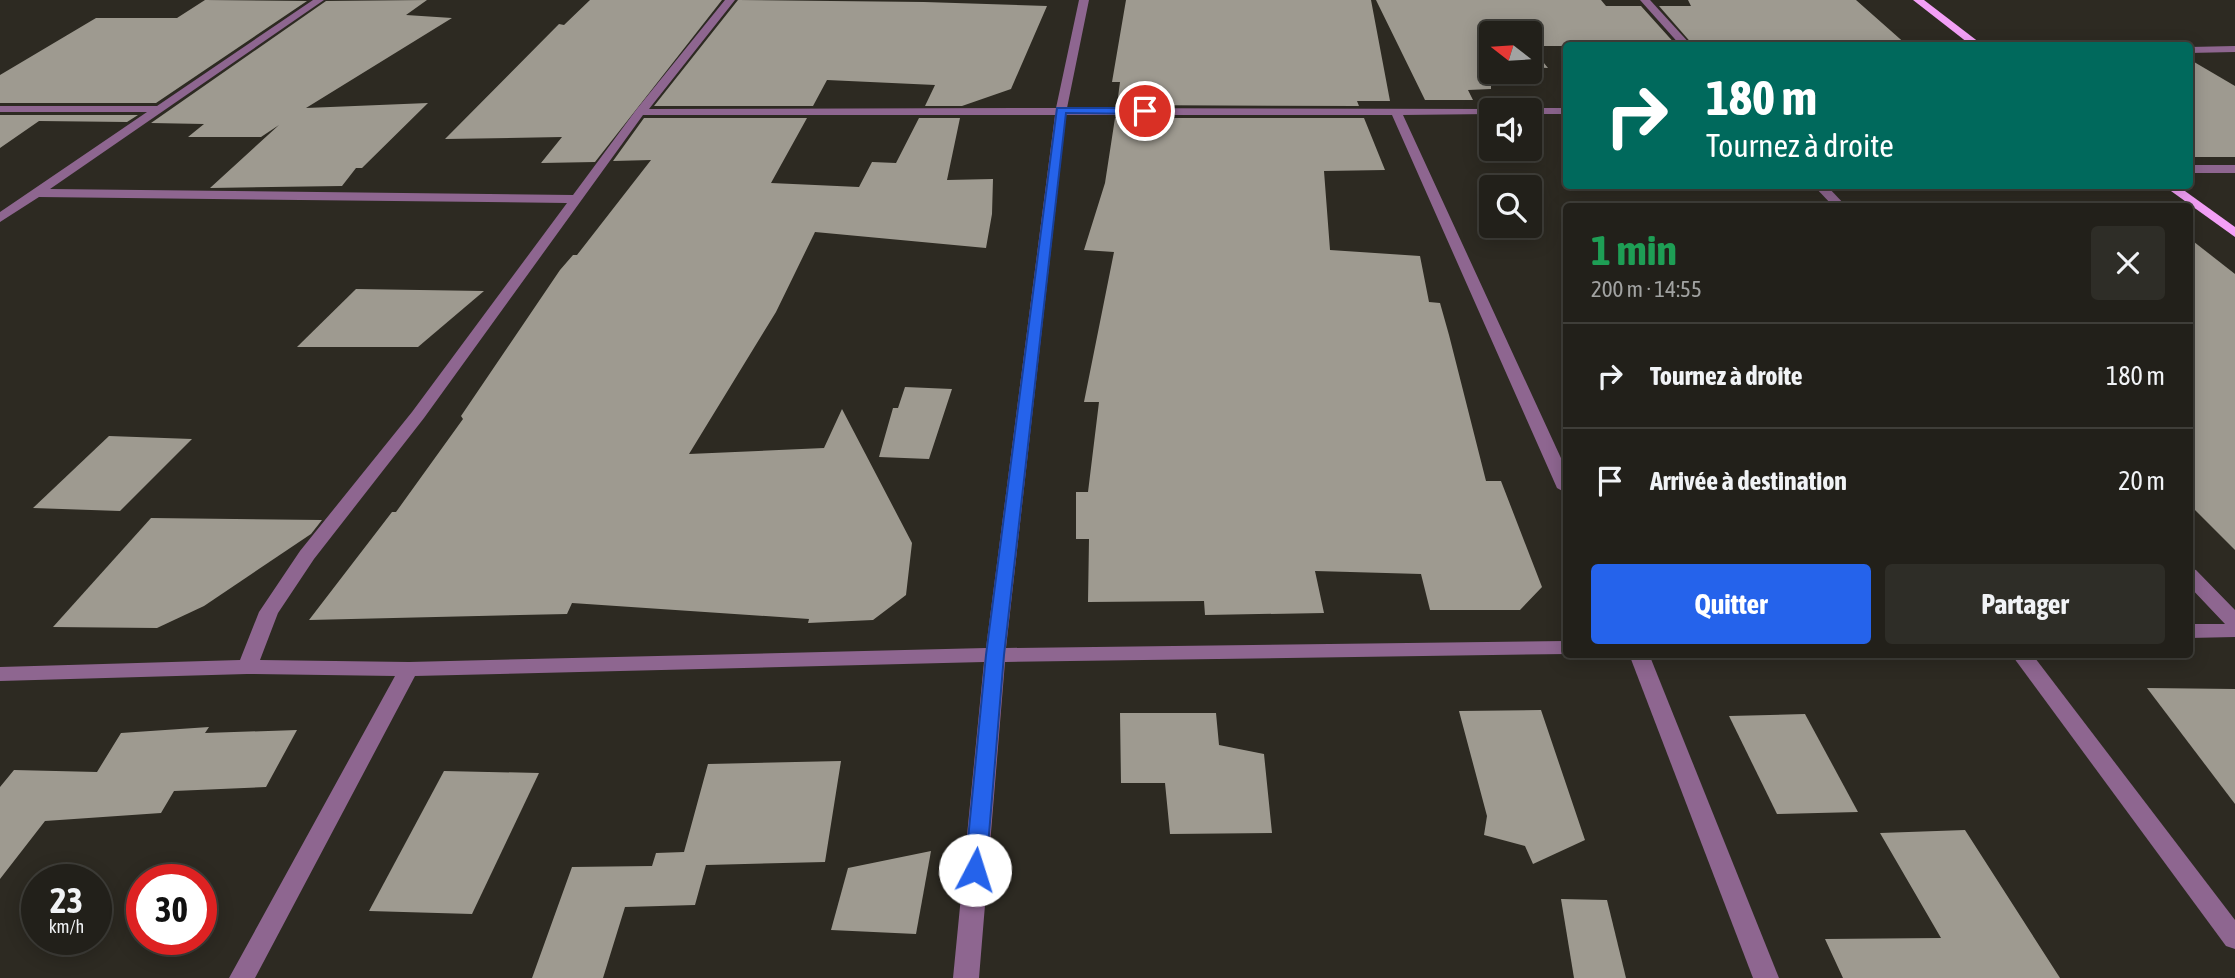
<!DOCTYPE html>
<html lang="fr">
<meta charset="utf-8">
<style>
:root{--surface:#22201a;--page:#2e2d27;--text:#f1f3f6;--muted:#a2a3a2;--line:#3f3e39;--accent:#2563eb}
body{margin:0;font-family:"Asap Condensed",sans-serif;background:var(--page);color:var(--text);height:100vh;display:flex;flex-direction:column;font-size:26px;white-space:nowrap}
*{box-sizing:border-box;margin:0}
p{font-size:23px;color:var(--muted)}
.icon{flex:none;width:38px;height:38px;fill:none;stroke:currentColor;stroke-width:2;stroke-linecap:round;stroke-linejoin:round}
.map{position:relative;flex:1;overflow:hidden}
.details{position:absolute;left:1563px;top:203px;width:630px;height:455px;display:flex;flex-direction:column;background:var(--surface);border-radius:7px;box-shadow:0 4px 18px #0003,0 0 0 2px var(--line)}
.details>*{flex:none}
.guide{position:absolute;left:1563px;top:42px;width:630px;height:147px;border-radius:7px;box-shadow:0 4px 18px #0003,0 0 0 2px var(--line);background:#00695c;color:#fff;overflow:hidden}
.needle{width:46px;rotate:287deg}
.tools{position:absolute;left:1479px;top:21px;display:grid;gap:14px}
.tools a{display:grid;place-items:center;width:63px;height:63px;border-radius:7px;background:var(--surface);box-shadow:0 4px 18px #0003,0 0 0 2px var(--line);font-size:35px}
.speed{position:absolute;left:21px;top:864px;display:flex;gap:14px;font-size:35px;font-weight:700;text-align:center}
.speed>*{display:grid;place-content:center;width:91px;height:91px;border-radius:50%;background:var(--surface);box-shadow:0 4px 18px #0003,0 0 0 2px var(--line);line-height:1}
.speed small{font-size:18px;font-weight:400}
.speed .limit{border:10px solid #d22;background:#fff;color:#111}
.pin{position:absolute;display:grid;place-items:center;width:60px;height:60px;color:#fff;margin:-30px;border:4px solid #fff;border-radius:50%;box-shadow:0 2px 7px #0007}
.me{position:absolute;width:77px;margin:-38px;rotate:5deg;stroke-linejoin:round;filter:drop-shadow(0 0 5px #0008)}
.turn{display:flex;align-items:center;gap:24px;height:147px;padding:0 28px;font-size:32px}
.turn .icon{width:91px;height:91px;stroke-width:2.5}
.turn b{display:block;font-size:49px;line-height:60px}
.round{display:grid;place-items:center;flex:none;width:74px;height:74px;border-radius:7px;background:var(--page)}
.overview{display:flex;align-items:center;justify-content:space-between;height:119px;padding:0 28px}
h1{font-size:42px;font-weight:700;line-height:52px;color:#1e9e55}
.primary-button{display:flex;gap:14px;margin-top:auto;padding:14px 28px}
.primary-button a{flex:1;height:80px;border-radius:7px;background:var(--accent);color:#fff;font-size:28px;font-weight:700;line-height:80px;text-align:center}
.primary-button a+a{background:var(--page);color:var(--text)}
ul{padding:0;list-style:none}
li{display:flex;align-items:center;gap:21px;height:105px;padding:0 28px;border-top:2px solid var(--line)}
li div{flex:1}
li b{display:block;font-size:26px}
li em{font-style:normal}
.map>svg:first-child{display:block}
.building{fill:#9e9a90}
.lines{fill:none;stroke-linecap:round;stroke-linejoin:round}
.minor{fill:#8e6690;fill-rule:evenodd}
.major{fill:#f3a0f7;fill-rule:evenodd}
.route{fill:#2563eb;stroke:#184099;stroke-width:2}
</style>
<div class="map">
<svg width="2235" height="978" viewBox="0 0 2235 978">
<rect width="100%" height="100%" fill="#2d2a22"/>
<!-- building -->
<g class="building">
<polygon points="205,0 307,1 156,103 0,103 0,75 96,18 177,18"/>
<polygon points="427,0 406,15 452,18 306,108 428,103 362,168 356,168 342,186 210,188 279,125 261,137 188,137 204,124 151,123 326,1"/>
<polygon points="590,0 722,0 595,162 541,163 562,137 445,139 559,24 564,25"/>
<polygon points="738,0 924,2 1047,6 1011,89 962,106 925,106 935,85 827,80 813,106 654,106"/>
<polygon points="1126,0 1371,0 1390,101 1357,101 1359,106 1117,105 1120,82 1112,82"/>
<polygon points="1376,0 1601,0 1606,6 1641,6 1677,46 1530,46 1548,68 1530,67 1530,33 1491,33 1491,89 1468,90 1473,100 1425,100"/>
<polygon points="1688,0 1856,0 1908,46 1694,46 1659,6 1691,6"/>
<polygon points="2189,59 2235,86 2235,157 2189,157"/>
<polygon points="0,115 138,115 127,122 39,121 0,148"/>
<polygon points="644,118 807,118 771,183 859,187 872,162 896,163 919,118 960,118 947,180 993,179 992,214 986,248 815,232 776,312 689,454 824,448 842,409 912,543 906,595 873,620 808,623 809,619 572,603 567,614 309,620 392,512 396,512 463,419 461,416 560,270 573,255 577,255 651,160 613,161"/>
<polygon points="1115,118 1364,118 1385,170 1324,171 1330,250 1420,256 1429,302 1440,303 1449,335 1486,481 1501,481 1542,587 1520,610 1430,610 1421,574 1315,571 1324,613 1205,615 1204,601 1088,602 1089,539 1076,539 1076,492 1088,492 1099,402 1084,402 1114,252 1084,250 1105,183"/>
<polygon points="2189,238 2235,274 2235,550 2189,504"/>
<polygon points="356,289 484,291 418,347 297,347"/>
<polygon points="905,387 952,389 929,459 879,457 893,408 898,408"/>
<polygon points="109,436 192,439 120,511 33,508"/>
<polygon points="151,518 322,520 311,534 204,606 157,628 53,627"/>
<polygon points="2147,688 2235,689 2235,804"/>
<polygon points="1541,710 1585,840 1533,864 1525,846 1484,835 1487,816 1459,711"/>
<polygon points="1120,713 1216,713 1219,745 1264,754 1272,833 1170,834 1165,783 1121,783"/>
<polygon points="1805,714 1858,812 1777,814 1729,716"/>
<polygon points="209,727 205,733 297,730 266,787 174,791 161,813 45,821 0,879 0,787 14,770 97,772 121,733"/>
<polygon points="841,761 825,862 706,865 695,905 625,907 603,978 532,978 572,867 652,866 656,853 684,852 708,764"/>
<polygon points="444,771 539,773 472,914 369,911"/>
<polygon points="1965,830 2060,978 1843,978 1825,939 1941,938 1880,833"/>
<polygon points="931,851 916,934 831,930 848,868"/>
<polygon points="1561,899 1607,900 1626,978 1574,978"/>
</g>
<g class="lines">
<!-- minor -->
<g class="minor">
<path d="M 313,0 L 324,0 L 50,189 L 573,195 L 636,110 L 725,0 L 735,0 L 649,109 L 1056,108 L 1079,0 L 1089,0 L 1067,108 L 1495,109 L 1491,110 L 1491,114 L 1403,115 L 1566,469 L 1566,493 L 1557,488 L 1392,115 L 1066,115 L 1006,648 L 1566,641 L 1567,654 L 1005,662 L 979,978 L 953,978 L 984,662 L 415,676 L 255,978 L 229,978 L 395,676 L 247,674 L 0,681 L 0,667 L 240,660 L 259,612 L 300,551 L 412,412 L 567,203 L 39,197 L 0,222 L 0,212 L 147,112 L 0,112 L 0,106 L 157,106 ZM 643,115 L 1055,115 L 986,648 L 409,662 L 260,660 L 278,613 L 314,559 L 424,418 Z"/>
<polygon points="1640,0 1650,0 1692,46 1681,46"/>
<polygon points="2235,46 2235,52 2189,53 2189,47"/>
<polygon points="1530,108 1566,108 1566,114 1530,114 1530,110 1525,110"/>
<rect x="2189" y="165" width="46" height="8"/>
<polygon points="1814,186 1827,186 1846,206 1833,206"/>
<polygon points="2189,568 2196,570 2235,610 2235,637 2189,638 2189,624 2225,624 2189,586"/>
<polygon points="1629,654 1649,654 1779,978 1753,978"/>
<polygon points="2011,654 2032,654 2235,920 2235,949 2226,946"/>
</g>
<!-- major -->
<g class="major">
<polygon points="1913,0 1924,0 1984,46 1972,46"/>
<polygon points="2164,186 2178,186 2235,227 2235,237"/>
</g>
</g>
<!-- route -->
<polygon class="route" points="1057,108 1145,108 1150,111 1145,114 1066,113 1004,655 986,870 983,877 975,879 968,877 965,870 986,655"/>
</svg>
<div class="tools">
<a><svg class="needle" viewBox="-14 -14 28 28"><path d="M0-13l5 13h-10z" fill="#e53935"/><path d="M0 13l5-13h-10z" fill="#a2a3a2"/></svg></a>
<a><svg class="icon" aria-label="sound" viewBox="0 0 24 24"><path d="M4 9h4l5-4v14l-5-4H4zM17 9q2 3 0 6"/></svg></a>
<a><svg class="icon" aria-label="search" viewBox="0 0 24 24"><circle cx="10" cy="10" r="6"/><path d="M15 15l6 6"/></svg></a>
</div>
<div class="speed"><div>23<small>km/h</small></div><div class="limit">30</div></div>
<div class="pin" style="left:1145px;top:111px;background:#d93025"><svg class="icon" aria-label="arrive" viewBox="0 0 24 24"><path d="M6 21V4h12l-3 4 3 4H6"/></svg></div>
<svg class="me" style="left:975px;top:870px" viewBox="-20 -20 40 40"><circle r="19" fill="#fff"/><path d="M0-13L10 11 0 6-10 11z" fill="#2563eb"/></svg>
<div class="guide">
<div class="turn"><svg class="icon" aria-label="right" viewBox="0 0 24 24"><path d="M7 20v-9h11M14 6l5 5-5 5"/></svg><div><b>180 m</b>Tournez à droite</div></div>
</div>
<section class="details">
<div class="overview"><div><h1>1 min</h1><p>200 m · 14:55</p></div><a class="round"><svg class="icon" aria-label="close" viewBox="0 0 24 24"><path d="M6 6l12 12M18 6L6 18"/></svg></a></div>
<ul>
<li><svg class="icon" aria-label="right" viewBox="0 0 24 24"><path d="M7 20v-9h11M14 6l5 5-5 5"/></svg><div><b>Tournez à droite</b></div><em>180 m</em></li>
<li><svg class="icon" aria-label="arrive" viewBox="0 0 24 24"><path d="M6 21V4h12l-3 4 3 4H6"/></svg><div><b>Arrivée à destination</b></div><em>20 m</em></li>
</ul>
<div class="primary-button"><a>Quitter</a><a>Partager</a></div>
</section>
</div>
